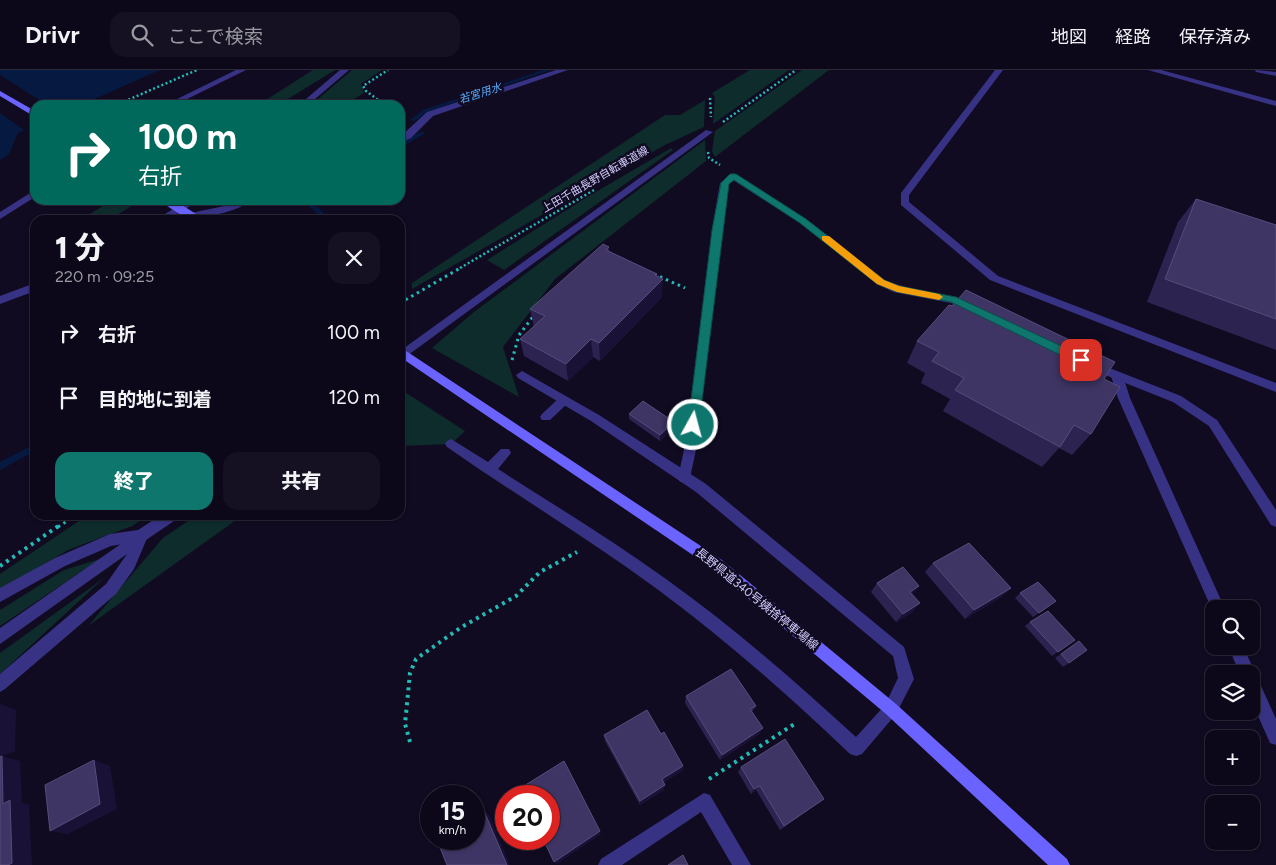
<!DOCTYPE html>
<html lang="ja">
<meta charset="utf-8">
<style>
:root{--surface:#0c0819;--page:#151122;--text:#f1f3f6;--muted:#9a9aa2;--line:#2c2938;--accent:#0f766e}
body{margin:0;font-family:Figtree,"Noto Sans JP",sans-serif;background:var(--page);color:var(--text);height:100vh;display:flex;flex-direction:column;font-size:19px;white-space:nowrap}
*{box-sizing:border-box;margin:0}
p{font-size:16px;color:var(--muted)}
.icon{flex:none;width:28px;height:28px;fill:none;stroke:currentColor;stroke-width:2;stroke-linecap:round;stroke-linejoin:round}
.map{position:relative;flex:1;overflow:hidden}
.sheet{position:absolute;left:30px;top:145px;width:375px;height:305px;display:flex;flex-direction:column;background:var(--surface);border-radius:15px;box-shadow:0 1px 4px #0004,0 0 0 1px var(--line)}
.sheet>*{flex:none}
.banner{position:absolute;left:30px;top:30px;width:375px;height:105px;border-radius:15px;box-shadow:0 1px 4px #0004,0 0 0 1px var(--line);background:#00695c;color:#fff;overflow:hidden}
.tools{position:absolute;left:1205px;top:530px;display:grid;gap:10px}
.tools a{display:grid;place-items:center;width:55px;height:55px;border-radius:10px;background:var(--surface);box-shadow:0 1px 4px #0004,0 0 0 1px var(--line);font-size:25px}
.speed{position:absolute;left:420px;top:715px;display:flex;gap:10px;font-size:25px;font-weight:700;text-align:center}
.speed>*{display:grid;place-content:center;width:65px;height:65px;border-radius:50%;background:var(--surface);box-shadow:0 1px 4px #0004,0 0 0 1px var(--line);line-height:1}
.speed small{font-size:12px;font-weight:400}
.speed .limit{border:8px solid #d22;background:#fff;color:#111}
.pin{position:absolute;display:grid;place-items:center;width:42px;height:42px;color:#fff;margin:-21px;border-radius:10px;box-shadow:0 2px 8px #0006}
.me{position:absolute;width:55px;margin:-28px;rotate:7deg;stroke-linejoin:round;filter:drop-shadow(0 0 4px #0008)}
.turn{display:flex;align-items:center;gap:18px;height:105px;padding:0 25px;font-size:22px}
.turn .icon{width:65px;height:65px;stroke-width:2.5}
.turn b{display:block;font-size:35px;line-height:42px}
.round{display:grid;place-items:center;flex:none;width:52px;height:52px;border-radius:15px;background:var(--page)}
.overview{display:flex;align-items:center;justify-content:space-between;height:85px;padding:0 25px}
h1{font-size:30px;font-weight:800;line-height:38px}
.button{display:flex;gap:10px;margin-top:auto;padding:10px 25px}
.button a{flex:1;height:58px;border-radius:15px;background:var(--accent);color:#fff;font-size:20px;font-weight:800;line-height:58px;text-align:center}
.button a+a{background:var(--page);color:var(--text)}
ul{padding:0;list-style:none}
li{display:flex;align-items:center;gap:15px;height:65px;padding:0 25px}
li div{flex:1}
li b{display:block;font-size:19px}
li em{font-style:normal}
header{display:flex;align-items:center;gap:30px;box-sizing:border-box;height:70px;padding:0 25px;background:var(--surface);border-bottom:1px solid var(--line)}
header strong{font-size:24px}
nav{display:flex;gap:28px;margin-inline-start:auto;font-size:18px}
.search{width:350px;height:45px;background:var(--page);display:flex;align-items:center;gap:12px;box-sizing:border-box;padding:0 18px;border-radius:15px;color:var(--muted);font-size:19px}
.map>svg:first-child{display:block}
.green{fill:#0e2c2c}
.water{fill:#051941}
.pier{fill:#100b21}
.lines{fill:none;stroke-linecap:round;stroke-linejoin:round}
.stream{fill:#051941;fill-rule:evenodd}
.path-far2{stroke:#23bbb6;stroke-width:2.5;stroke-dasharray:2 2.5;stroke-linecap:butt}
.path-far1{stroke:#23bbb6;stroke-width:3;stroke-dasharray:2.5 4;stroke-linecap:butt}
.path{stroke:#23bbb6;stroke-width:4;stroke-dasharray:3 4.5;stroke-linecap:butt}
.service{fill:#383285;fill-rule:evenodd}
.minor{fill:#383285;fill-rule:evenodd}
.secondary{fill:#6b63ff;fill-rule:evenodd}
.secondary-bridge{stroke:#6b63ff;stroke-width:9}
.wall{fill:#2d2351}
.shaded-wall{fill:#1a1236}
.building{fill:#3e3564;stroke:#564d7c}
.route{fill:#0f766e;stroke:#0a4d48}
.slow{fill:#f59e0b}
.labels{text-anchor:middle;stroke-width:5;stroke-linejoin:round;paint-order:stroke}
.far-water-label{font-size:11px;font-style:italic;fill:#5aaeff;stroke:#100b21}
.far-street-label{font-size:11px;fill:#d3ccff;stroke:#100b21}
.street-label{font-size:12px;fill:#d3ccff;stroke:#100b21}
</style>
<header>
<strong>Drivr</strong>
<div class="search"><svg class="icon" aria-label="search" viewBox="0 0 24 24"><circle cx="10" cy="10" r="6"/><path d="M15 15l6 6"/></svg>ここで検索</div>
<nav><a>地図</a><a>経路</a><a>保存済み</a></nav>
</header>
<div class="map">
<svg width="1276" height="795" viewBox="0 0 1276 795">
<rect width="100%" height="100%" fill="#100b21"/>
<!-- green -->
<g class="green">
<polygon points="313,0 335,0 278,35 258,35"/>
<polygon points="352,0 382,0 361,14 364,23 344,35 311,35"/>
<polygon points="750,0 789,0 713,54 715,27 712,23"/>
<polygon points="802,0 829,0 715,87 712,81 715,61"/>
<polygon points="705,30 704,57 665,75 412,219 412,213 665,45 680,45"/>
<polygon points="705,70 706,91 555,209 503,277 519,327 432,278 474,242"/>
<polygon points="671,78 673,80 504,200 487,190 589,126"/>
<polygon points="112,130 142,130 108,150 81,150"/>
<polygon points="400,319 465,361 451,374 400,376"/>
<polygon points="88,445 149,445 132,456 68,480 0,520 0,504"/>
<polygon points="197,445 243,445 88,556 163,468"/>
<polygon points="100,489 0,556 0,540 64,500"/>
<polygon points="104,508 0,604 0,583"/>
</g>
<!-- water -->
<polygon class="water" points="0,0 160,0 81,35 35,35 35,56 18,63 9,84 0,90"/>
<!-- pier -->
<polygon class="pier" points="0,5 47,35 35,35 35,58 27,62 0,43"/>
<g class="lines">
<!-- stream -->
<g class="stream">
<polygon points="543,0 551,0 427,42 415,51 410,50 423,40"/>
<polygon points="422,61 425,63 424,64 400,78 400,73"/>
<polygon points="302,130 309,130 332,150 325,150"/>
<polygon points="35,374 35,381 0,400 0,392"/>
</g>
<!-- path-far2 -->
<g class="path-far2">
<polyline points="710,28 711,47"/>
<polyline points="116,35 197,0"/>
<polyline points="385,35 366,21 363,16 388,0"/>
<polyline points="723,52 796,0"/>
<polyline points="708,82 709,88 720,95"/>
<polyline points="460,198 594,120"/>
</g>
<!-- path-far1 -->
<g class="path-far1">
<polyline points="654,204 685,218"/>
<polyline points="400,233 462,197"/>
<polyline points="512,290 519,265 535,244"/>
<polyline points="58,457 76,445"/>
</g>
<!-- path -->
<g class="path">
<polyline points="0,496 60,455"/>
<polyline points="410,672 405,654 410,603 416,589 460,558 516,526 540,502 577,482"/>
<polyline points="709,709 796,653"/>
</g>
<!-- service -->
<g class="service">
<polygon points="236,0 246,0 175,35 165,35"/>
<polygon points="556,0 568,0 433,46 411,68 400,73 400,67 427,42"/>
<path d="M 733,103 L 806,149 L 885,210 C 914,222 946,223 976,235 L 977,238 L 972,242 L 951,233 L 893,222 L 877,214 L 800,153 L 733,110 L 729,114 L 722,160 L 697,375 L 690,408 L 688,412 L 680,412 L 678,408 L 685,375 L 712,160 L 720,113 Z"/>
<polygon points="35,120 35,127 0,149 0,142"/>
<path d="M 238,130 L 251,130 C 235,145 189,150 167,150 L 172,147 L 224,136 Z"/>
<polygon points="1094,292 1181,326 1217,350 1276,440 1276,457 1271,455 1209,356 1173,332 1090,299 1088,296 1090,293"/>
<polygon points="563,326 569,331 567,334 550,350 542,350 540,347 542,344 559,328"/>
<path d="M 451,369 L 488,392 L 501,379 L 509,379 L 511,383 L 498,399 C 554,435 612,470 666,509 C 733,557 795,611 856,667 L 886,634 L 891,631 L 896,634 L 899,639 L 896,644 L 862,684 L 856,686 L 850,684 C 789,626 725,569 657,519 C 589,469 516,425 447,377 L 445,374 L 447,371 Z"/>
<polygon points="141,460 146,462 148,466 134,499 116,524 5,619 0,622 0,604 106,514 127,484 0,574 0,558"/>
</g>
<!-- minor -->
<g class="minor">
<polygon points="340,0 349,0 308,35 299,35"/>
<polygon points="995,0 1003,0 909,125 909,132 998,206 1276,313 1276,322 990,210 901,135 901,123"/>
<polygon points="1148,0 1161,0 1276,31 1276,36"/>
<polygon points="1255,0 1276,2 1276,6 1256,2"/>
<polygon points="706,60 713,62 400,291 400,281"/>
<polygon points="188,130 200,130 167,150 155,150"/>
<polygon points="35,213 35,221 0,234 0,226"/>
<polygon points="522,301 599,345 706,414 904,577 914,609 896,644 891,647 886,644 883,639 898,608 893,586 696,422 591,351 518,308 516,305"/>
<polygon points="1117,302 1123,306 1130,328 1225,539 1214,539 1214,544 1118,328 1111,306"/>
<polygon points="161,445 179,445 177,449 146,470 111,476 65,496 0,532 0,518 55,488 110,464 138,460"/>
<polygon points="1228,576 1243,576 1276,649 1276,675 1270,673 1251,630 1251,604 1240,604"/>
<polygon points="704,723 710,725 751,795 732,795 701,742 622,795 598,795 601,789"/>
</g>
<!-- secondary -->
<g class="secondary">
<polygon points="0,21 35,41 35,47 0,26"/>
<polygon points="400,277 722,490 896,634 1067,789 1070,795 1048,795 886,644 712,498 400,287"/>
</g>
<!-- secondary-bridge -->
<polyline class="secondary-bridge" points="166,130 197,150"/>
</g>
<!-- wall -->
<g class="wall">
<polygon points="1196,129 1276,155 1276,280 1147,232 1178,152"/>
<polygon points="609,177 609,181 657,206 662,227 600,291 593,287 568,311 524,286 520,269 534,257 530,239"/>
<polygon points="917,271 1104,309 1091,364 1072,385 1059,378 1042,397 943,341 950,329 921,313 925,303 907,293"/>
<polygon points="629,344 673,358 660,371 629,349"/>
<polygon points="933,493 1011,518 1001,527 965,549 925,502"/>
<polygon points="877,513 919,516 912,524 913,542 896,552 871,522"/>
<polygon points="1020,523 1056,531 1033,547 1015,528"/>
<polygon points="1030,552 1075,570 1052,586 1025,556"/>
<polygon points="1079,571 1069,593 1063,597 1055,588"/>
<polygon points="686,626 756,636 752,642 763,658 759,664 720,690 685,633"/>
<polygon points="661,664 683,696 682,701 664,712 664,720 640,735 605,671 604,665"/>
<polygon points="741,697 824,729 780,760 756,720 751,724 738,702"/>
</g>
<!-- shaded-wall -->
<g class="shaded-wall">
<polygon points="657,204 656,216 663,209 662,227 600,291 599,273"/>
<polygon points="591,269 593,287 568,311 566,294"/>
<polygon points="674,352 673,358 660,371 660,365"/>
<polygon points="919,516 911,525 910,522"/>
<polygon points="1011,518 1001,527 965,549 974,540"/>
<polygon points="920,533 913,542 896,552 903,544"/>
<polygon points="0,634 16,640 15,681 2,686 20,691 22,733 29,734 32,795 8,795 0,687"/>
<polygon points="763,658 759,664 720,690 722,685"/>
<polygon points="94,690 110,696 117,739 68,764 50,761"/>
<polygon points="683,696 682,701 661,714 662,709"/>
<polygon points="665,715 664,720 640,735 640,731"/>
<polygon points="760,716 756,720 751,724 754,719"/>
<polygon points="484,741 489,745 510,795 507,795"/>
<polygon points="600,761 601,764 557,794 554,792"/>
</g>
<!-- building -->
<g class="building">
<polygon points="1196,129 1276,155 1276,249 1165,209"/>
<polygon points="603,174 609,177 606,180 657,204 655,205 663,209 599,273 591,269 566,294 520,269 545,246 530,239"/>
<polygon points="966,220 1115,292 1104,309 1120,317 1091,364 1074,355 1060,377 955,320 964,308 932,291 939,282 917,271 949,235 952,236"/>
<polygon points="643,331 674,352 660,365 629,344"/>
<polygon points="969,473 1011,518 974,540 933,493"/>
<polygon points="903,497 919,516 910,522 920,533 903,544 877,513"/>
<polygon points="1038,512 1056,531 1039,543 1020,523"/>
<polygon points="1048,541 1075,570 1058,582 1030,552"/>
<polygon points="1079,571 1087,580 1069,593 1061,584"/>
<polygon points="731,599 756,636 750,639 763,658 722,685 686,626"/>
<polygon points="647,640 661,664 664,662 683,696 662,709 665,715 640,731 604,665"/>
<polygon points="785,669 824,729 784,756 760,716 754,719 741,697"/>
<polygon points="2,686 3,734 10,730 12,793 8,795 0,795 0,687"/>
<polygon points="94,690 100,734 50,761 45,715"/>
<polygon points="564,691 600,761 554,792 543,769 549,769 549,726 523,726 519,719"/>
<polygon points="484,741 507,795 447,795 439,775 449,769 474,769 474,748"/>
<polygon points="683,785 688,795 668,795"/>
</g>
<!-- route -->
<polygon class="route" points="730,104 736,104 806,149 884,210 899,216 956,227 1085,287 1086,290 1081,294 1077,293 951,232 897,222 877,214 800,153 734,110 729,114 699,355 697,358 690,358 688,355 712,160 721,113"/>
<!-- slow -->
<polygon class="slow" points="822,166 829,166 884,210 899,216 939,224 943,227 939,230 897,222 877,214 822,170"/>
<g class="labels">
<!-- far-water labels -->
<g class="far-water-label">
<text transform="translate(480 23) rotate(-18)" y="4">若宮用水</text>
</g>
<!-- far-street labels -->
<g class="far-street-label">
<text transform="translate(595 109) rotate(-30)" y="4">上田千曲長野自転車道線</text>
</g>
<!-- street labels -->
<g class="street-label">
<text transform="translate(757 529) rotate(39)" y="4">長野県道340号姨捨停車場線</text>
</g>
</g>
</svg>
<div class="tools">
<a><svg class="icon" aria-label="search" viewBox="0 0 24 24"><circle cx="10" cy="10" r="6"/><path d="M15 15l6 6"/></svg></a>
<a><svg class="icon" aria-label="layers" viewBox="0 0 24 24"><path d="M12 4l9 5-9 5-9-5zM3 14l9 5 9-5"/></svg></a>
<a>+</a>
<a>−</a>
</div>
<div class="speed"><div>15<small>km/h</small></div><div class="limit">20</div></div>
<div class="pin" style="left:1081px;top:290px;background:#d93025"><svg class="icon" aria-label="arrive" viewBox="0 0 24 24"><path d="M6 21V4h12l-3 4 3 4H6"/></svg></div>
<svg class="me" style="left:693px;top:355px" viewBox="-20 -20 40 40"><circle r="17" fill="#0f766e" stroke="#fff" stroke-width="3"/><path d="M0-11L8 9 0 5-8 9z" fill="#fff"/></svg>
<div class="banner">
<div class="turn"><svg class="icon" aria-label="right" viewBox="0 0 24 24"><path d="M7 20v-9h11M14 6l5 5-5 5"/></svg><div><b>100 m</b>右折</div></div>
</div>
<section class="sheet">
<div class="overview"><div><h1>1 分</h1><p>220 m · 09:25</p></div><a class="round"><svg class="icon" aria-label="close" viewBox="0 0 24 24"><path d="M6 6l12 12M18 6L6 18"/></svg></a></div>
<ul>
<li><svg class="icon" aria-label="right" viewBox="0 0 24 24"><path d="M7 20v-9h11M14 6l5 5-5 5"/></svg><div><b>右折</b></div><em>100 m</em></li>
<li><svg class="icon" aria-label="arrive" viewBox="0 0 24 24"><path d="M6 21V4h12l-3 4 3 4H6"/></svg><div><b>目的地に到着</b></div><em>120 m</em></li>
</ul>
<div class="button"><a>終了</a><a>共有</a></div>
</section>
</div>
